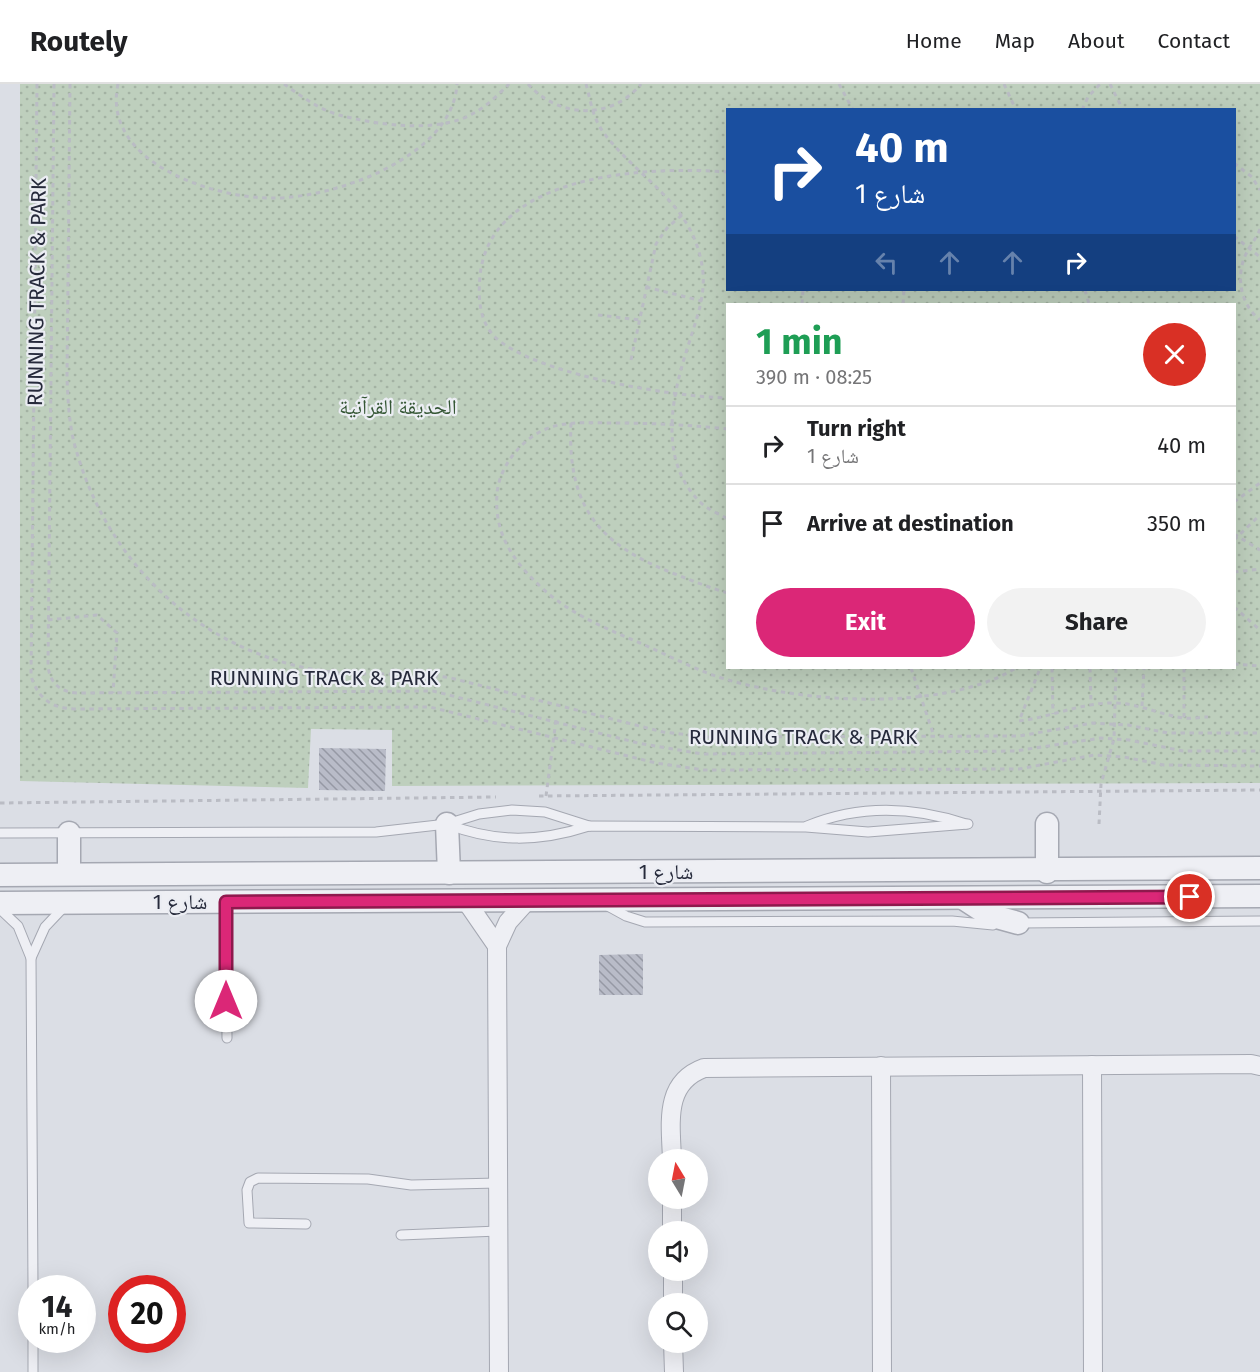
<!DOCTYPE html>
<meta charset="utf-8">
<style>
:root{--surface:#fff;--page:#f2f2f2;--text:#202124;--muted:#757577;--line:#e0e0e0;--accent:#db2777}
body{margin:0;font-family:"Fira Sans","Noto Naskh Arabic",sans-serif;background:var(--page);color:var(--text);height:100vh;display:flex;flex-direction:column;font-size:22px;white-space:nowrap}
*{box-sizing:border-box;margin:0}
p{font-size:20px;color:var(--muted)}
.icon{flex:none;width:33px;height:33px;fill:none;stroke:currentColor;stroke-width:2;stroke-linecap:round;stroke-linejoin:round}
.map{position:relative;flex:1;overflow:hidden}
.panel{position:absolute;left:726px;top:219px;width:510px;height:366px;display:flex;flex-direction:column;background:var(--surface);border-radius:0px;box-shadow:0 6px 24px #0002}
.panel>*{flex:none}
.top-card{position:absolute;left:726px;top:24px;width:510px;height:183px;border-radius:0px;box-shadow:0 6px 24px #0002;background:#1a4fa0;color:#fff;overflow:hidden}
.needle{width:39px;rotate:350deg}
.tools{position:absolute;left:648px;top:1065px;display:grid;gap:12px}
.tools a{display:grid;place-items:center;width:60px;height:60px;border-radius:50%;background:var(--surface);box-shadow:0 6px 24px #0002;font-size:30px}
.speed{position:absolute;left:18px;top:1191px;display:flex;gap:12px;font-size:30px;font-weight:700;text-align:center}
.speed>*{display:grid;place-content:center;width:78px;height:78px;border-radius:50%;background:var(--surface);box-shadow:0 6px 24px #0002;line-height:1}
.speed small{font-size:15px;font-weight:400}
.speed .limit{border:9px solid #d22;background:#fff;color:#111}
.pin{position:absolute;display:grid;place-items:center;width:51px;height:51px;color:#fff;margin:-26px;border:3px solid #fff;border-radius:50%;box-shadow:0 2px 6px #0007}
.me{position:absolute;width:66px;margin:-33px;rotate:0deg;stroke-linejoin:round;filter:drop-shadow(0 0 4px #0008)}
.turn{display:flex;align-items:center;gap:21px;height:126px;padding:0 30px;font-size:27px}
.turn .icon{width:78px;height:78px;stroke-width:2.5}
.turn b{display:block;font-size:42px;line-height:51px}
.lanes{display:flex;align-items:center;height:57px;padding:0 30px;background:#0003;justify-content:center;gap:30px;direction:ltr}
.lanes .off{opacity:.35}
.round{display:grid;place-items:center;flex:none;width:63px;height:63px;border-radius:32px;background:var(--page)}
.headline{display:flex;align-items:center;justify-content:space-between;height:102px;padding:0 30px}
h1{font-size:36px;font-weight:700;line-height:45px;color:#1e9e55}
.button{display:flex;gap:12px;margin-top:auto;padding:12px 30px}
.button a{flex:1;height:69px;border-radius:36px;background:var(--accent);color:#fff;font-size:24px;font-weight:700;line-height:69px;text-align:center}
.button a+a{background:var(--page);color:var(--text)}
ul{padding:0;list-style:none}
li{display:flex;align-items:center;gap:18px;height:78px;padding:0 30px;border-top:2px solid var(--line)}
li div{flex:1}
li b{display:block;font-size:22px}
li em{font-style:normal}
header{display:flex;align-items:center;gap:36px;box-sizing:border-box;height:84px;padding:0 30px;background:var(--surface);border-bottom:2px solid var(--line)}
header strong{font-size:28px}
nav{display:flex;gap:33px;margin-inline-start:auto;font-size:21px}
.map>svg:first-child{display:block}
.park{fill:url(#park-dots);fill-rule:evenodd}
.building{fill:url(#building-back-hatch)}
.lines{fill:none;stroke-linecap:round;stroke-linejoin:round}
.service-casing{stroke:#a5a8b2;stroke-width:11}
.minor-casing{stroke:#a5a8b2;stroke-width:20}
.tertiary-casing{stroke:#a5a8b2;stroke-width:25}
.path{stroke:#babcc4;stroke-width:3;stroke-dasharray:4.5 4.5;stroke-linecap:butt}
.service{stroke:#eeeff4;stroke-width:9}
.minor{stroke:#eeeff4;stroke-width:18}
.tertiary{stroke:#eeeff4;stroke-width:22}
.route-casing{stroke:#8e194d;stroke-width:15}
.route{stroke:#db2777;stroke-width:10}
.labels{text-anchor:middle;stroke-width:4.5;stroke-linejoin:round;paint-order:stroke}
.street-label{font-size:21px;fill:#262a3b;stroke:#ebedf3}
.park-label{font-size:21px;fill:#345634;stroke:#ebedf3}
</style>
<header>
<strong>Routely</strong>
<nav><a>Home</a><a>Map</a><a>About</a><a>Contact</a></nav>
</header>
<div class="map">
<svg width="1260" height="1288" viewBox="0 0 1260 1288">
<defs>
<pattern id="park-dots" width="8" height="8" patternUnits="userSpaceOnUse" patternTransform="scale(1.5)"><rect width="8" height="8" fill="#becfbd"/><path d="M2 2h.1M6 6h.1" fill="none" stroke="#a3b2a3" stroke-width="1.8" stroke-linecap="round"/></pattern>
<pattern id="building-back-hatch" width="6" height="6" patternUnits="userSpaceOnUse" patternTransform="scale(1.5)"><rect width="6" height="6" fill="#b9bcc8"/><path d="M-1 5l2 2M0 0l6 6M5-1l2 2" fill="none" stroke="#9699a4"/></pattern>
</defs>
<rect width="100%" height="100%" fill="#dbdee5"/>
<!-- park -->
<path class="park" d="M 20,0 L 1260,0 L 1260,699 L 392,702 L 392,646 L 311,645 L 308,704 L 20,697 ZM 728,26 L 1234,26 L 1234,206 L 728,206 ZM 728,220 L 1234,220 L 1234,584 L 728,584 Z"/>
<!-- building -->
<g class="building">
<polygon points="319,664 386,665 385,707 319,706"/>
<polygon points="643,870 643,911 599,911 599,871"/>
</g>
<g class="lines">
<defs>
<g id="service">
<path d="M 447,740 C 495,759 540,758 589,742 L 806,743 L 868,748 L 968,740"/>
<path d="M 807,742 C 860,720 912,722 966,740"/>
<polyline points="0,749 376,748 447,740 479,730 512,726 545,728 589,742"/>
<polyline points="226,818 227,954"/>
<polyline points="606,821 626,832 645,838 952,837 993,841"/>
<polyline points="0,825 18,842 31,874 33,1204"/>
<polyline points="1019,839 1260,837"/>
<polyline points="31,874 45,843 63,824"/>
<polyline points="306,1140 249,1139 247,1106 250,1098 258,1094 368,1095 411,1101 498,1099"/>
<polyline points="401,1151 498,1147"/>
<polyline points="33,1256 33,1288"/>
</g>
<g id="minor">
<polyline points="466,817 497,862"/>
<polyline points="1092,981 1093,1288"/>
<polyline points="881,982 882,1288"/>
<path d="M 672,1076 C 671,1040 663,999 704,984 L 1251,980 L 1260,982"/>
<polyline points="672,1114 672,1148"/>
<polyline points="673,1186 673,1220"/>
<polyline points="673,1258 674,1288"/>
<polyline points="499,1288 497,862 508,838 526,818"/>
</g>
<g id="tertiary">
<polyline points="447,740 449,789"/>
<polyline points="1047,740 1047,788"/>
<polyline points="69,749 69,790"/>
<polyline points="0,791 1260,784"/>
<polyline points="963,814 989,831 1018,839"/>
<polyline points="0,819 1260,812"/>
</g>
</defs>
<!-- service casing -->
<use href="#service" class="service-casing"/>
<!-- minor casing -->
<use href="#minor" class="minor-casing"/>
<!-- tertiary casing -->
<use href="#tertiary" class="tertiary-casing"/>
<!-- path -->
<g class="path">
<path d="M 37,0 L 31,592 C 38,614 51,624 74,625 L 430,623 L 656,679 L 704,686 L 1019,685 L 1094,671 L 1124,673 L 1164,681 L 1260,682"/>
<path d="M 54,0 L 48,582 C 50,599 60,608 77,609 L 433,607 L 638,659 L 703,670 L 1015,667 L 1101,654 L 1129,656 L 1183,667 L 1260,667"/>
<path d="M 70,0 L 67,293 C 68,318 69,344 77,369 C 109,479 197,563 311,585 C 357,594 405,586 451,594 L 663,648 L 706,653 L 1019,652 L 1093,639 L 1128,641 L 1168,649 L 1260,649"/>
<path d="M 118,0 C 101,79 215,115 274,114 C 336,114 453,72 457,0"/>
<path d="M 284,0 C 301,12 318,25 339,31 C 377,41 439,50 474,29 C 487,22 499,10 509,0"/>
<path d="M 528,0 C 558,34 611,37 641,0"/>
<path d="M 586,0 C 590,14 592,30 600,43 C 605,52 613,60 620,68 C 657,106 697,131 703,189 C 705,214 696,236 689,259 C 672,311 657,375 700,418 C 707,425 719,430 728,435"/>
<polyline points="839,0 853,26"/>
<polyline points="1004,0 1016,26"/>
<polyline points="1110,0 1123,26"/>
<polyline points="1082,26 1088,13 1100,0"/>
<polyline points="1234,79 1252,93 1260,106"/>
<path d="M 728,88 C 650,82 490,88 480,192 C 478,213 479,236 494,252 C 532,290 673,313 728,314"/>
<path d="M 1260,145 C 1257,153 1252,159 1248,166 C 1235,189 1239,219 1260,236"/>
<polyline points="1234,152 1260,173"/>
<polyline points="646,203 702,217"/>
<polyline points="1085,206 1089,220"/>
<polyline points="802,220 803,206"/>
<polyline points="903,220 904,206"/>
<polyline points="598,231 640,236"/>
<polyline points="631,276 656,160 667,144 682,131"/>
<path d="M 571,339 C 567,423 599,461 675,490 C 693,497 710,504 728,509"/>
<path d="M 728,345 C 690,341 652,339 614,339 C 593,339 572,337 551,343 C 524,352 499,381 497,410 C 494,450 513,477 542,504 C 570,530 605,544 640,559 C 663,569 686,581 710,590 C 790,619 941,630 1016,584"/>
<polyline points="1234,418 1260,399"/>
<polyline points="1234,450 1260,466"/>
<polyline points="1234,456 1260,431"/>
<polyline points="1234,488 1260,485"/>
<polyline points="1234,523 1260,546"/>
<polyline points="48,536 97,531 117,549 113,609"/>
<polyline points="1234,580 1260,582"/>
<polyline points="911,584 934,652"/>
<polyline points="1052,584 1053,630"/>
<polyline points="1090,584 1091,620"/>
<polyline points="1184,584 1184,634"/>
<path d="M 1039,587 L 1019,637 C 1052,633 1082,618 1116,619 C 1140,620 1161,631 1184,634 C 1192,635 1200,633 1208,633"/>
<polyline points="1142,622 1144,584"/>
<polyline points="539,712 1260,706"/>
<polyline points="546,712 556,636"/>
<polyline points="0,719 496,713"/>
<polyline points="1099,740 1101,700 1114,655 1116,584"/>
</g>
<!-- service -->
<use href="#service" class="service"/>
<!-- minor -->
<use href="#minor" class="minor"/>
<!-- tertiary -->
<use href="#tertiary" class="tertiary"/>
</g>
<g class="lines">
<defs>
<polyline id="route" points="226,917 226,818 1190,813"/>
</defs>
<!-- route casing -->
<use href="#route" class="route-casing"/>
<!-- route -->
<use href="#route" class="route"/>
</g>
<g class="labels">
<!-- street labels -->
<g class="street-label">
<text transform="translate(37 208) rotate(-89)" y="7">RUNNING TRACK &amp; PARK</text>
<text x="324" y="601">RUNNING TRACK &amp; PARK</text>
<text x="803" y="660">RUNNING TRACK &amp; PARK</text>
<text x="666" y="795">شارع 1</text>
<text x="180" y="825">شارع 1</text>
</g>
<!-- park labels -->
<g class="park-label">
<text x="398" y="330">الحديقة القرآنية</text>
</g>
</g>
</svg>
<div class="tools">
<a><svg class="needle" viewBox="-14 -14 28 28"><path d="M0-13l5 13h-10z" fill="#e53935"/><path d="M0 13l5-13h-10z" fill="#757577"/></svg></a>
<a><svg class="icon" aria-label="sound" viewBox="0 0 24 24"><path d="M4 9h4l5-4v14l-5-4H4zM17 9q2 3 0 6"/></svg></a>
<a><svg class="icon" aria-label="search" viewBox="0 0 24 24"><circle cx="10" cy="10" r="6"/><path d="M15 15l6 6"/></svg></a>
</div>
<div class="speed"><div>14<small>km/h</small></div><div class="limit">20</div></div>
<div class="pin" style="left:1190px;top:813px;background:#d93025"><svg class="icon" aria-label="arrive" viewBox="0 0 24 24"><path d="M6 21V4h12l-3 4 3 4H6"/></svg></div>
<svg class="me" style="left:226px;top:917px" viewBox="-20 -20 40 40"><circle r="19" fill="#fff"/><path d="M0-13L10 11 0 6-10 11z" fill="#db2777"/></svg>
<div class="top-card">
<div class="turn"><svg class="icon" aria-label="right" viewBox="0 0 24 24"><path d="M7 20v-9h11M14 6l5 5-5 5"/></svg><div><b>40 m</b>شارع 1</div></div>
<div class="lanes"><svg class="icon off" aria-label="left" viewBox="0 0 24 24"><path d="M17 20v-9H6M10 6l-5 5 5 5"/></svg><svg class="icon off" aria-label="ahead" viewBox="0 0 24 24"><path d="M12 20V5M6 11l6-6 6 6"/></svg><svg class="icon off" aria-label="ahead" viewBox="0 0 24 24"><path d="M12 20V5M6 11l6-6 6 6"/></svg><svg class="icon" aria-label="right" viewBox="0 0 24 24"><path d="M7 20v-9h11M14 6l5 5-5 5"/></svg></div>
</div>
<section class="panel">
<div class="headline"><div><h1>1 min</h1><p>390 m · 08:25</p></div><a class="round" style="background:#d93025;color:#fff"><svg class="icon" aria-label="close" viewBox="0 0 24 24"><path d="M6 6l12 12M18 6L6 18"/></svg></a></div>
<ul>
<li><svg class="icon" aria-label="right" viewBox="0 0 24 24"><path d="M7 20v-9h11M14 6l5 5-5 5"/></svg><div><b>Turn right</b><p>شارع 1</p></div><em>40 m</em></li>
<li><svg class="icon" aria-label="arrive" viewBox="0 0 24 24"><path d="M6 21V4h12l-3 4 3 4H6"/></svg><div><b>Arrive at destination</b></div><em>350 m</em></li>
</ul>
<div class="button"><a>Exit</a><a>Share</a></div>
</section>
</div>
